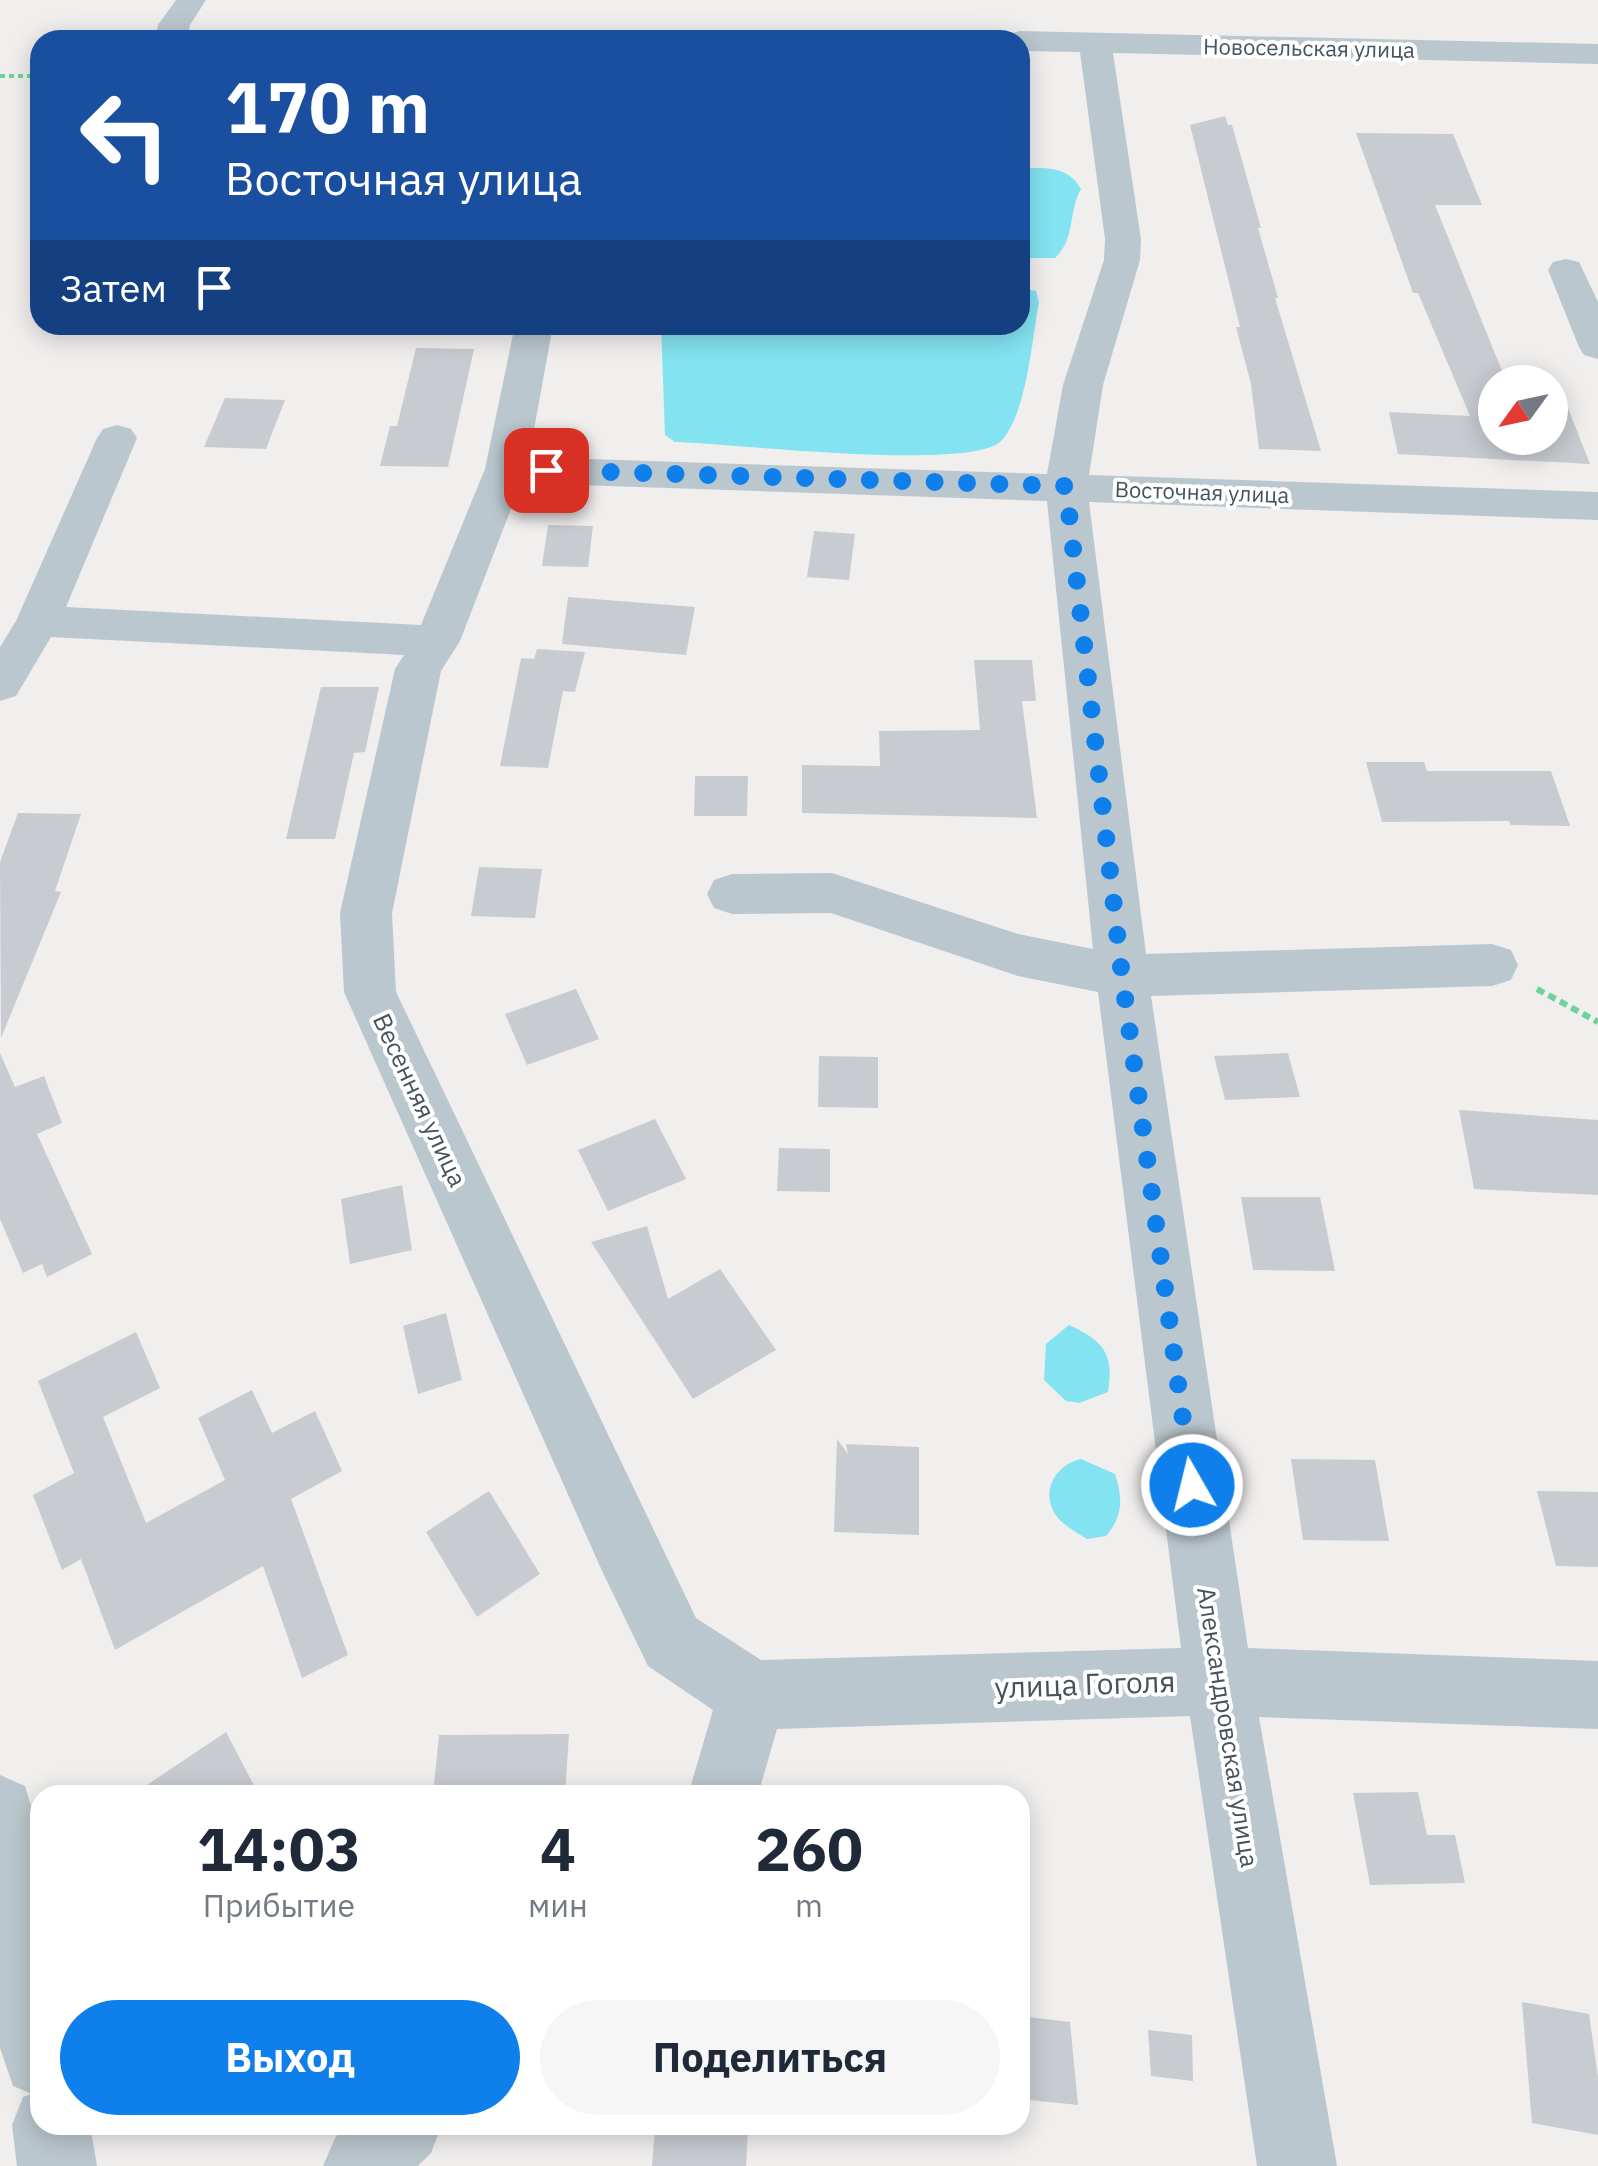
<!DOCTYPE html>
<html lang="ru">
<meta charset="utf-8">
<style>
:root{--surface:#fff;--page:#f6f6f7;--text:#1f2937;--muted:#747a83;--accent:#0e7feb}
body{margin:0;font-family:"IBM Plex Sans",sans-serif;background:var(--page);color:var(--text);height:100vh;display:flex;flex-direction:column;font-size:38px;white-space:nowrap}
*{box-sizing:border-box;margin:0}
p{font-size:32px;color:var(--muted)}
.icon{flex:none;width:55px;height:55px;fill:none;stroke:currentColor;stroke-width:2;stroke-linecap:round;stroke-linejoin:round}
.map{position:relative;flex:1;overflow:hidden}
.sheet{position:absolute;left:30px;top:1785px;width:1000px;height:350px;display:flex;flex-direction:column;background:var(--surface);border-radius:30px;box-shadow:0 5px 25px #0003}
.sheet>*{flex:none}
.banner{position:absolute;left:30px;top:30px;width:1000px;height:305px;border-radius:30px;box-shadow:0 5px 25px #0003;background:#1a4fa0;color:#fff;overflow:hidden}
.needle{width:65px;rotate:237deg}
.tools{position:absolute;left:1478px;top:365px;display:grid;gap:20px}
.tools a{display:grid;place-items:center;width:90px;height:90px;border-radius:50%;background:var(--surface);box-shadow:0 5px 25px #0003;font-size:50px}
.pin{position:absolute;display:grid;place-items:center;width:85px;height:85px;color:#fff;margin:-42px;border-radius:20px;box-shadow:0 5px 15px #0006}
.me{position:absolute;width:110px;margin:-55px;rotate:352deg;stroke-linejoin:round;filter:drop-shadow(0 0 8px #0008)}
.turn{display:flex;align-items:center;gap:35px;height:210px;padding:0 30px;font-size:45px}
.turn .icon{width:130px;height:130px;stroke-width:2.5}
.turn b{display:block;font-size:70px;line-height:85px}
.then{display:flex;align-items:center;height:95px;padding:0 30px;background:#0003;gap:20px;font-size:38px}
.eta{display:flex;justify-content:space-evenly;align-items:center;height:170px;text-align:center}
.eta b{font-size:60px;font-weight:700;line-height:70px}
.button{display:flex;gap:20px;margin-top:auto;padding:20px 30px}
.button a{flex:1;height:115px;border-radius:60px;background:var(--accent);color:#fff;font-size:40px;font-weight:700;line-height:115px;text-align:center}
.button a+a{background:var(--page);color:var(--text)}
.map>svg:first-child{display:block}
.water{fill:#84e3f1}
.building{fill:#c8ccd1;fill-rule:evenodd}
.lines{fill:none;stroke-linecap:round;stroke-linejoin:round}
.path-far1{stroke:#6fd29a;stroke-width:4;stroke-dasharray:5 4;stroke-linecap:butt}
.path{stroke:#6fd29a;stroke-width:6;stroke-dasharray:8 5;stroke-linecap:butt}
.minor{fill:#bbc7ce;fill-rule:evenodd}
.route{stroke:#0e7feb;stroke-width:18;stroke-dasharray:0 32.4}
.labels{text-anchor:middle;stroke-width:8;stroke-linejoin:round;paint-order:stroke}
.far-street-label{font-size:22px;fill:#45535d;stroke:#fff}
.street-label{font-size:25px;fill:#45535d;stroke:#fff}
.near-street-label{font-size:30px;fill:#45535d;stroke:#fff}
</style>
<div class="map">
<svg width="1598" height="2166" viewBox="0 0 1598 2166">
<rect width="100%" height="100%" fill="#f1eeee"/>
<!-- water -->
<g class="water">
<path d="M 1020,168 C 1044,168 1068,165 1081,189 C 1068,211 1076,239 1055,258 L 1020,258 Z"/>
<path d="M 1020,288 L 1036,291 L 1039,302 C 1032,338 1027,414 1001,441 C 970,472 729,443 675,442 L 665,435 L 661,325 L 1020,325 Z"/>
<path d="M 1069,1325 C 1104,1341 1114,1354 1108,1392 L 1079,1403 L 1066,1401 L 1044,1380 L 1046,1344 Z"/>
<path d="M 1081,1459 L 1115,1474 C 1123,1499 1123,1516 1106,1536 L 1087,1539 C 1076,1532 1062,1525 1055,1514 C 1040,1490 1057,1464 1081,1459 Z"/>
</g>
<!-- building -->
<g class="building">
<polygon points="1225,116 1228,125 1232,125 1261,228 1258,228 1278,298 1275,298 1321,451 1259,449 1251,384 1236,327 1240,327 1190,125"/>
<path d="M 1356,133 L 1453,134 L 1482,205 L 1435,205 L 1502,371 L 1538,371 L 1542,380 L 1557,380 L 1590,464 L 1398,454 L 1389,412 L 1470,416 L 1418,293 L 1413,293 ZM 1495,382 L 1550,382 L 1550,438 L 1495,438 Z"/>
<polygon points="416,348 474,349 448,467 380,466 390,426 397,426"/>
<polygon points="225,398 285,400 266,449 204,447"/>
<polygon points="548,525 593,526 588,567 542,566"/>
<polygon points="814,531 855,534 849,580 807,577"/>
<polygon points="568,597 695,607 686,655 562,644"/>
<polygon points="537,649 585,652 575,692 563,691 548,768 500,766 521,658 534,659"/>
<polygon points="974,660 1032,660 1036,701 1022,701 1037,818 802,813 802,765 880,766 879,731 980,730"/>
<polygon points="321,687 379,687 365,752 354,753 335,839 286,839"/>
<polygon points="1366,762 1424,762 1427,771 1551,771 1570,826 1511,825 1509,821 1382,822"/>
<polygon points="695,776 748,776 747,816 694,816"/>
<polygon points="18,813 81,814 55,891 61,892 1,1038 0,862"/>
<polygon points="479,867 542,869 535,918 471,916"/>
<polygon points="576,989 599,1039 527,1065 505,1014"/>
<polygon points="0,1053 15,1087 44,1076 62,1123 37,1134 92,1254 47,1277 42,1264 23,1273 0,1219"/>
<polygon points="1288,1053 1300,1097 1225,1100 1214,1056"/>
<polygon points="819,1056 878,1057 878,1108 818,1107"/>
<polygon points="1459,1110 1598,1120 1598,1195 1474,1189"/>
<polygon points="655,1119 686,1179 608,1211 578,1150"/>
<polygon points="779,1148 830,1149 830,1192 777,1191"/>
<polygon points="402,1185 412,1250 350,1264 341,1199"/>
<polygon points="1241,1197 1320,1197 1335,1271 1253,1270"/>
<polygon points="647,1226 668,1299 720,1269 776,1350 693,1399 591,1242"/>
<polygon points="446,1313 462,1380 418,1394 403,1326"/>
<polygon points="136,1332 160,1388 103,1417 146,1523 225,1480 198,1418 252,1390 272,1433 315,1411 342,1471 291,1499 348,1655 302,1678 263,1566 115,1650 81,1559 62,1570 33,1495 74,1473 38,1381"/>
<polygon points="837,1439 848,1454 846,1444 919,1447 919,1535 834,1532"/>
<polygon points="1291,1459 1375,1460 1389,1541 1303,1540"/>
<polygon points="489,1491 540,1574 477,1617 426,1532"/>
<polygon points="1537,1491 1598,1492 1598,1567 1556,1566"/>
<polygon points="226,1732 259,1795 132,1795"/>
<polygon points="569,1734 565,1795 433,1795 439,1735"/>
<polygon points="1418,1792 1427,1835 1455,1835 1465,1883 1370,1885 1353,1793"/>
<polygon points="1522,2002 1589,2014 1598,2077 1598,2135 1532,2123"/>
<polygon points="1020,2016 1070,2022 1078,2105 1020,2099"/>
<polygon points="1148,2030 1192,2035 1193,2081 1151,2076"/>
<polygon points="655,2125 748,2127 746,2166 652,2166"/>
</g>
<g class="lines">
<!-- path-far1 -->
<polyline class="path-far1" points="0,76 40,76"/>
<!-- path -->
<polyline class="path" points="1537,989 1598,1022"/>
<!-- minor -->
<g class="minor">
<polygon points="176,0 206,0 190,25 187,40 155,40 158,25"/>
<polygon points="739,30 819,30 830,33 835,40 723,40 728,33"/>
<path d="M 1020,31 L 1598,44 L 1598,64 L 1113,53 L 1141,239 L 1140,260 L 1103,385 L 1089,475 L 1598,492 L 1598,520 L 1089,502 L 1146,954 L 1492,944 L 1511,950 L 1518,965 L 1511,980 L 1492,986 L 1151,996 L 1248,1648 L 1598,1661 L 1598,1729 L 1259,1717 L 1337,2166 L 1257,2166 L 1190,1716 L 777,1729 L 758,1795 L 688,1795 L 713,1710 L 648,1666 L 603,1573 L 344,992 L 340,913 L 395,669 L 404,655 L 51,637 L 16,696 L 0,701 L 0,647 L 16,621 L 97,438 L 103,429 L 117,425 L 131,429 L 137,438 L 66,607 L 421,625 L 485,469 L 515,325 L 553,325 L 529,457 L 1047,474 L 1063,385 L 1104,260 L 1105,239 L 1080,52 L 1020,51 L 1020,40 L 1005,40 L 1009,34 ZM 521,483 L 1047,501 L 1093,949 L 1018,934 L 832,873 L 732,874 L 714,880 L 707,894 L 714,908 L 732,914 L 831,913 L 1018,976 L 1098,992 L 1181,1648 L 761,1660 L 696,1618 L 396,992 L 392,913 L 441,671 L 460,641 Z"/>
<polygon points="1566,259 1579,262 1598,302 1598,359 1584,355 1579,347 1548,270 1553,262"/>
<polygon points="0,1775 25,1786 40,1837 40,2125 90,2125 97,2166 17,2166 12,2125 23,2097 32,2094 13,2086 0,2048"/>
<polygon points="348,2125 442,2125 431,2153 418,2166 323,2166 335,2138"/>
</g>
</g>
<g class="lines">
<!-- route -->
<polyline class="route" points="546,470 1066,486 1122,976 1192,1485"/>
</g>
<g class="labels">
<!-- far-street labels -->
<g class="far-street-label">
<text transform="translate(1309 48) rotate(1)" y="8">Новосельская улица</text>
<text transform="translate(1202 492) rotate(2)" y="8">Восточная улица</text>
</g>
<!-- street labels -->
<g class="street-label">
<text transform="translate(420 1100) rotate(65)" y="9">Весенняя улица</text>
<text transform="translate(1228 1727) rotate(81)" y="9">Александровская улица</text>
</g>
<!-- near-street labels -->
<g class="near-street-label">
<text transform="translate(1085 1685) rotate(-2)" y="10">улица Гоголя</text>
</g>
</g>
</svg>
<div class="tools">
<a><svg class="needle" viewBox="-14 -14 28 28"><path d="M0-13l5 13h-10z" fill="#e53935"/><path d="M0 13l5-13h-10z" fill="#747a83"/></svg></a>
</div>
<div class="pin" style="left:546px;top:470px;background:#d93025"><svg class="icon" aria-label="arrive" viewBox="0 0 24 24"><path d="M6 21V4h12l-3 4 3 4H6"/></svg></div>
<svg class="me" style="left:1192px;top:1485px" viewBox="-20 -20 40 40"><circle r="17" fill="#0e7feb" stroke="#fff" stroke-width="3"/><path d="M0-11L8 9 0 5-8 9z" fill="#fff"/></svg>
<div class="banner">
<div class="turn"><svg class="icon" aria-label="left" viewBox="0 0 24 24"><path d="M17 20v-9H6M10 6l-5 5 5 5"/></svg><div><b>170 m</b>Восточная улица</div></div>
<div class="then">Затем<svg class="icon" aria-label="arrive" viewBox="0 0 24 24"><path d="M6 21V4h12l-3 4 3 4H6"/></svg></div>
</div>
<section class="sheet">
<div class="eta">
<div><b>14:03</b><p>Прибытие</p></div>
<div><b>4</b><p>мин</p></div>
<div><b>260</b><p>m</p></div>
</div>
<div class="button"><a>Выход</a><a>Поделиться</a></div>
</section>
</div>
